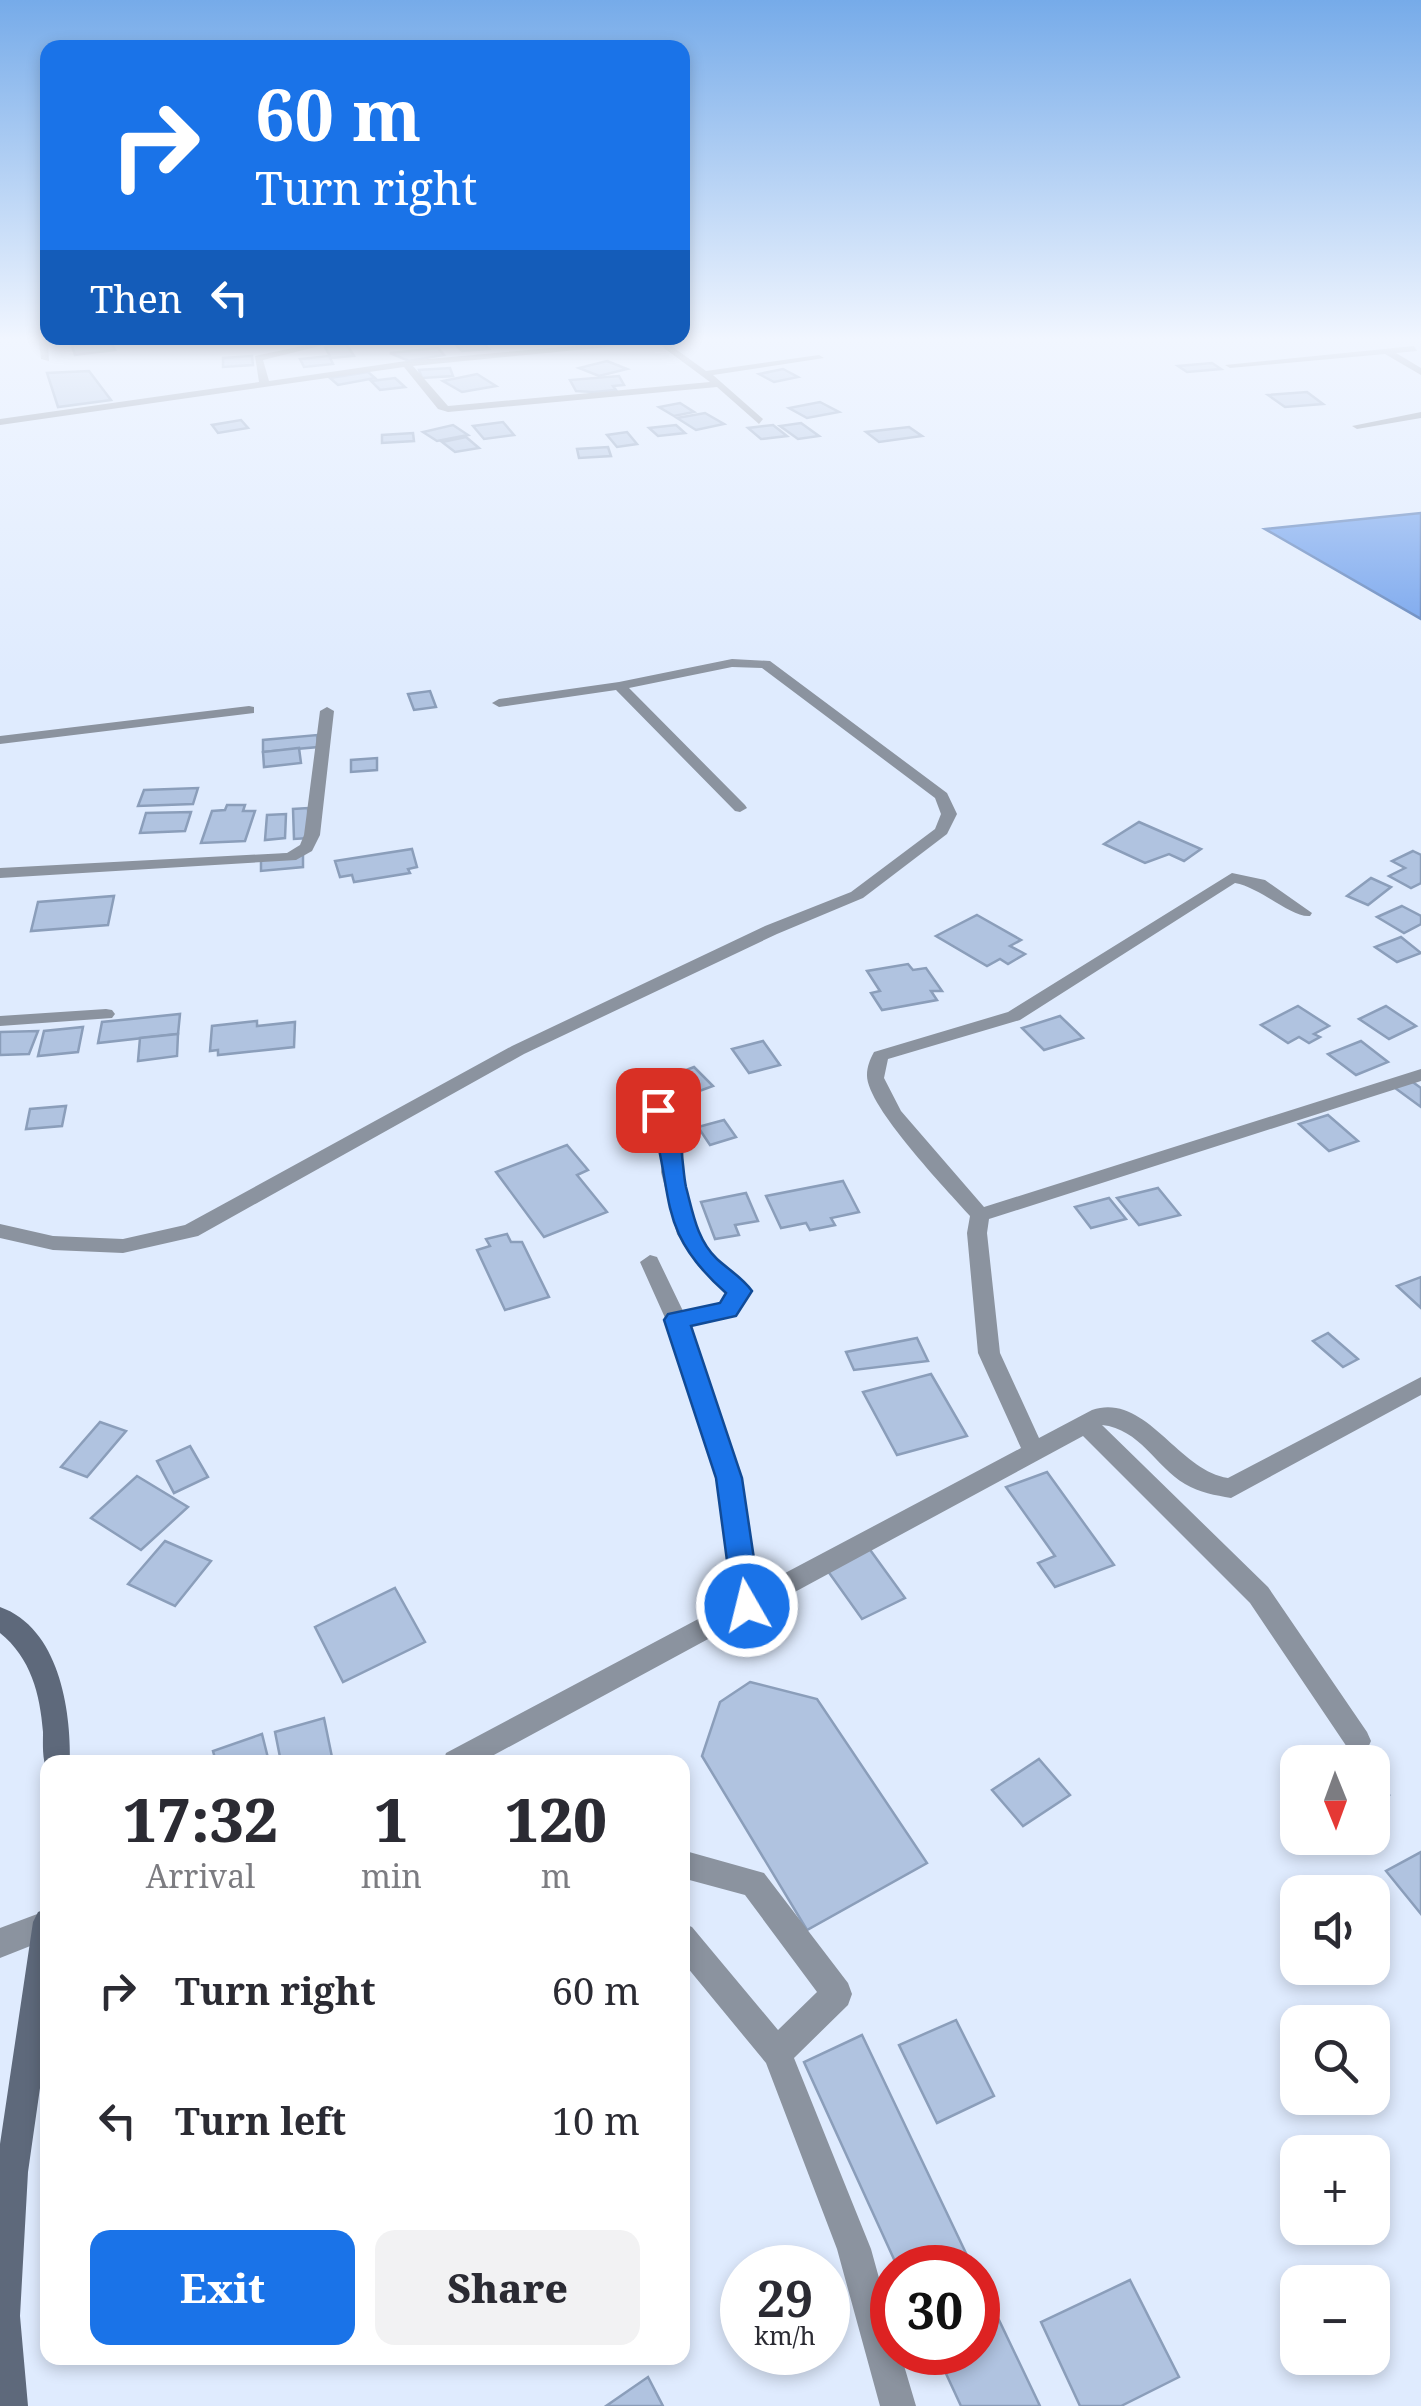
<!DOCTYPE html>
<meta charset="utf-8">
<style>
:root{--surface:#fff;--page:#f2f2f3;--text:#2b2b33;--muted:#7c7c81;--accent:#1a73e8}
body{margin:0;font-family:"Noto Serif",serif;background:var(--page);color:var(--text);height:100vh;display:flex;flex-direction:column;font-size:38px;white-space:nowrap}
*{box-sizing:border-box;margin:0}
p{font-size:32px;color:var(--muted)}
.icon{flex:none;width:55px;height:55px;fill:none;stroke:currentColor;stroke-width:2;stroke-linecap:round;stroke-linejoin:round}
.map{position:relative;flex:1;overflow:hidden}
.panel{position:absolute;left:40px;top:1755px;width:650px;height:610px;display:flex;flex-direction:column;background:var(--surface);border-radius:20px;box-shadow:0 5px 15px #0003}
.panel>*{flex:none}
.top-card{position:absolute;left:40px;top:40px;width:650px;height:305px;border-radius:20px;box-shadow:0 5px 15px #0003;background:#1a73e8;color:#fff;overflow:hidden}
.needle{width:65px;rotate:179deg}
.tools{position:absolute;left:1280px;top:1745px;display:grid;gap:20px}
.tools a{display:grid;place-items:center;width:110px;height:110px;border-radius:20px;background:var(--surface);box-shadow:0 5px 15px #0003;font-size:50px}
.speed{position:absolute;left:720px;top:2245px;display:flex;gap:20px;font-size:50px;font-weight:700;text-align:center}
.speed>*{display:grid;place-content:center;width:130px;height:130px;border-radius:50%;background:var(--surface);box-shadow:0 5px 15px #0003;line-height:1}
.speed small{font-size:25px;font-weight:400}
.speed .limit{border:15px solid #d22;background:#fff;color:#111}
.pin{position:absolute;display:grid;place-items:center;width:85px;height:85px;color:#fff;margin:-42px;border-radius:20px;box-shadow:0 5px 15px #0006}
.me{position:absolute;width:110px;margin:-55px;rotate:352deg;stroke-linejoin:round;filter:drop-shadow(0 0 8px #0008)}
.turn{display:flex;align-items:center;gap:35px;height:210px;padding:0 50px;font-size:45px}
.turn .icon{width:130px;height:130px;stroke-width:2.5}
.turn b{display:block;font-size:70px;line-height:85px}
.then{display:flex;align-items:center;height:95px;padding:0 50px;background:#0003;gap:20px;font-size:38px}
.eta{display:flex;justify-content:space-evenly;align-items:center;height:170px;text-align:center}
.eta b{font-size:60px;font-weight:800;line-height:70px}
.cta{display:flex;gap:20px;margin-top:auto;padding:20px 50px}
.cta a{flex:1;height:115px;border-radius:20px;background:var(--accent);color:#fff;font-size:40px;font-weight:800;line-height:115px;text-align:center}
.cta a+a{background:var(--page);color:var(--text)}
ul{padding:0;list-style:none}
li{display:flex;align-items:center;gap:30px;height:130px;padding:0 50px}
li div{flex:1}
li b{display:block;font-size:38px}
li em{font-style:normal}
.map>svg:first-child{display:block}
.water{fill:#6b9deb;stroke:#597eb8;stroke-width:2.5}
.building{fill:#b0c3e0;stroke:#8b9eba;stroke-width:2.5}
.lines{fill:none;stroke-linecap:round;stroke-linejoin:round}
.street{fill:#8b939f;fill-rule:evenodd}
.secondary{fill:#5e697b;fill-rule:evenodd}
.route{fill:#1a73e8;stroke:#114b97;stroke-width:2.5}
</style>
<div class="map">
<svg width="1421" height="2406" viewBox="0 0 1421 2406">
<rect width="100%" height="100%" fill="#dfebfe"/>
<!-- water -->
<polygon class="water" points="1421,513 1421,619 1265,529"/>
<!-- building -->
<g class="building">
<polygon points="111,342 115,350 75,355 72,346"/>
<polygon points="453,342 482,342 489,349 462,351"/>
<polygon points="347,345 354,356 331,358 325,347"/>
<polygon points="438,348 444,355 409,361 390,353"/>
<polygon points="252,356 253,365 223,367 223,358"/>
<polygon points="329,356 333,364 304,367 300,359"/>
<polygon points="607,361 627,369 599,376 579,368"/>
<polygon points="1212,363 1221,369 1187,372 1178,366"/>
<polygon points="450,368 453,376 422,378 419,370"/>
<polygon points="783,369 798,377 774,382 759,374"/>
<polygon points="89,371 111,400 58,407 47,373"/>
<polygon points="368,372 375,378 338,385 330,378"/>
<polygon points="477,374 496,386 462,392 443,381"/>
<polygon points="619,376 624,385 613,386 616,390 593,392 576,391 570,380"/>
<polygon points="395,378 405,387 380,390 371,381"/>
<polygon points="1307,392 1323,404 1285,407 1268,395"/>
<polygon points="820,402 839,412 807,418 789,408"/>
<polygon points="680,403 694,412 674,416 659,407"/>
<polygon points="705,413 724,424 696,430 677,418"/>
<polygon points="241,420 248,428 218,433 212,425"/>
<polygon points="503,422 514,435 484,439 473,426"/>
<polygon points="801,423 819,436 798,439 780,426"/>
<polygon points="453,425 468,435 437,441 423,432"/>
<polygon points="676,425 685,433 658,436 649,428"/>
<polygon points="773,425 787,436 761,439 748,428"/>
<polygon points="909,427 922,436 879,442 866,432"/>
<polygon points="627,432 637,444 617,447 607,435"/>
<polygon points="413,433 414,441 382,443 382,435"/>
<polygon points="466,437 479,448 455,452 442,442"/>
<polygon points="608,447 611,456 579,458 577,449"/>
<polygon points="430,691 436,707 414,710 408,694"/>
<polygon points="317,735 318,747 263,752 263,740"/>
<polygon points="299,748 301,763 264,767 263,752"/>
<polygon points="377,758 377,770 351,772 351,760"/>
<polygon points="198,788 193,804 138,806 144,790"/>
<polygon points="227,805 245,805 243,811 255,811 245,841 201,843 212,811 225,810"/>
<polygon points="308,808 309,838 294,839 293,809"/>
<polygon points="191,812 185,831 140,833 146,813"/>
<polygon points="286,814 285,838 265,840 267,815"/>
<polygon points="1139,822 1201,849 1184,861 1169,854 1145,863 1104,844"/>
<polygon points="412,849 417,867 408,869 410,873 354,882 352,875 340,877 335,861"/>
<polygon points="1413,851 1421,855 1421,883 1411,888 1389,876 1405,868 1392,861"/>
<polygon points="303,853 303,867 261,871 261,857"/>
<polygon points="1371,878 1391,887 1368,905 1347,896"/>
<polygon points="114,896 108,925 31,931 38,902"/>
<polygon points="1402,906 1421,916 1421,924 1404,933 1377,917"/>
<polygon points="977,915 1021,940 1010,946 1025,954 1008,964 1000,959 987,966 936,936"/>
<polygon points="1401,937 1421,953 1397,962 1375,947"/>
<polygon points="908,964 913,970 926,968 942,991 931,991 937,1000 882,1010 871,993 880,991 867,971"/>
<polygon points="1298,1006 1329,1026 1314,1034 1320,1037 1309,1043 1299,1037 1288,1043 1261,1025"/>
<polygon points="1386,1006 1416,1026 1389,1039 1359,1019"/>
<polygon points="180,1014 178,1034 98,1043 102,1022"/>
<polygon points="1060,1016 1083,1038 1044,1050 1022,1028"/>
<polygon points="257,1021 257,1026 295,1022 294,1047 218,1055 218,1050 210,1051 212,1026"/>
<polygon points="83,1027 78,1052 38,1056 44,1031"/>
<polygon points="38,1031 29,1054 0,1055 0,1032"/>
<polygon points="178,1034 177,1056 138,1061 140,1038"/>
<polygon points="763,1041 780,1065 749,1073 732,1049"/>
<polygon points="1361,1041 1388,1062 1356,1075 1328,1054"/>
<polygon points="694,1067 713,1086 675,1100 657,1081"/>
<polygon points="1407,1078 1421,1088 1421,1107 1391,1085"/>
<polygon points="652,1090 669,1121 644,1127 627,1096"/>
<polygon points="66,1106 62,1126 26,1129 30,1109"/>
<polygon points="1328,1115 1358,1141 1329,1151 1299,1124"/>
<polygon points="724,1120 736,1137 710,1145 698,1127"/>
<polygon points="567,1145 588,1170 577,1175 607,1212 544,1237 496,1172"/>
<polygon points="843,1181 859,1212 831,1218 835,1225 810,1230 806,1223 781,1228 766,1196"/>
<polygon points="1158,1188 1180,1215 1139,1225 1117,1198"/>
<polygon points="746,1193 758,1221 735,1225 739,1235 715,1239 701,1202"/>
<polygon points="1109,1198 1126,1219 1091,1228 1075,1207"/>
<polygon points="507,1234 511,1242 522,1242 549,1297 505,1310 477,1250 490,1246 486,1239"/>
<polygon points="1421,1277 1421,1308 1397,1286"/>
<polygon points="1328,1333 1358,1359 1343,1367 1313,1341"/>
<polygon points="917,1338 928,1361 854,1370 846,1352"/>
<polygon points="931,1374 967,1436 897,1455 863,1392"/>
<polygon points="100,1422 126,1431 87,1477 61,1467"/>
<polygon points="190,1446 208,1477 174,1493 157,1461"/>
<polygon points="1047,1472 1114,1565 1055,1587 1038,1563 1055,1556 1006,1487"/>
<polygon points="137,1476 188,1507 141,1550 91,1518"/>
<polygon points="165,1541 211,1561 175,1606 128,1584"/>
<polygon points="868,1547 905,1598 862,1619 825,1567"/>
<polygon points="395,1588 425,1642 343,1682 315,1627"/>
<polygon points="750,1682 817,1699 927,1863 807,1930 702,1756 720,1702"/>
<polygon points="324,1718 333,1762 281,1762 275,1732"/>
<polygon points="262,1734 269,1762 216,1762 213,1751"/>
<polygon points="1348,1749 1360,1762 1324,1762"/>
<polygon points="1039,1759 1070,1795 1023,1826 992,1790"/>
<polygon points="1372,1776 1389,1795 1372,1805"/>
<polygon points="1421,1852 1421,1914 1386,1871"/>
<polygon points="956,2020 994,2096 937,2123 899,2045"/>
<polygon points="862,2035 973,2268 898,2268 804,2062"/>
<polygon points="978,2276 1040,2406 961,2406 936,2352 978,2352"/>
<polygon points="1130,2280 1179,2377 1121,2406 1080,2406 1041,2322"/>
<polygon points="648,2377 663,2406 606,2406"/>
</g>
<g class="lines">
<!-- street -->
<g class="street">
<polygon points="39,342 48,342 49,361 41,359"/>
<path d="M 320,342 L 336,342 L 263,360 L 269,381 L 406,361 L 618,342 L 666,342 L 706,371 L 819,355 L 824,358 L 713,375 L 763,419 L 759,424 L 717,387 L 448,412 L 438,409 L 404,367 L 0,425 L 0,419 L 259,382 L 255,356 ZM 648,343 L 660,345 L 710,382 L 448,406 L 413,366 Z"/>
<polygon points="1414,346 1417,351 1396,353 1421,368 1421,375 1385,354 1230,368 1225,365"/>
<polygon points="1421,412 1421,418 1357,429 1352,426"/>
<polygon points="732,659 770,661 947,793 957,814 947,834 863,898 777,934 524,1054 198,1236 123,1253 53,1250 0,1238 0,1224 53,1236 123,1239 185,1225 512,1046 765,926 851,892 935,829 941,814 935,798 762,668 732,667 629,688 745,805 747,808 740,812 735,811 616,690 499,707 492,703 499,699 619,682"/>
<polygon points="249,706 254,707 254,713 0,744 0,736"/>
<polygon points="327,707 334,711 320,835 312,851 296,860 0,878 0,868 287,853 300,845 304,835 320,711"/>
<path d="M 1232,873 L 1265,880 L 1312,913 L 1310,916 C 1291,918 1262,888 1235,883 L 1020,1020 L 888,1059 L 884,1078 L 901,1111 L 984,1207 L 1421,1069 L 1421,1081 L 989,1219 L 987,1233 L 1000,1353 L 1039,1438 L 1092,1410 C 1146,1392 1178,1471 1228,1478 L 1421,1377 L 1421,1395 L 1231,1498 C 1215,1495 1200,1493 1185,1484 C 1155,1466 1140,1429 1102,1425 L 1268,1587 L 1367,1732 L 1371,1741 L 1367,1750 L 1358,1753 L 1349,1750 L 1250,1603 L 1083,1436 L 481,1762 L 443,1762 L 446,1753 L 734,1600 L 717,1478 L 666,1320 L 640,1262 L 650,1255 L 657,1257 L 683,1311 L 721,1304 L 728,1293 L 698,1266 L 677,1234 L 661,1172 L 664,1151 L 648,1109 L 650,1105 L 664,1105 L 684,1151 L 681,1172 L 697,1233 L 712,1256 L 751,1291 L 736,1316 L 690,1325 L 741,1478 L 757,1588 L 1021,1448 L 978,1353 L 967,1233 L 970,1216 C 947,1190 866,1106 867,1075 C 867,1067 870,1059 874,1052 L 1008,1012 Z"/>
<polygon points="106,1009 112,1010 115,1014 112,1018 0,1026 0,1016"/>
<polygon points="682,1850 764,1873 848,1983 852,1994 848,2005 794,2058 871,2249 892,2325 892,2352 900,2352 916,2406 880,2406 837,2249 766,2063 682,1961 682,1923 692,1927 778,2030 817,1992 745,1895 682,1878"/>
<polygon points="48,1910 48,1939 0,1958 0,1928"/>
</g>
<!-- secondary -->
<g class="secondary">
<path d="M 0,1607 C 59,1628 71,1709 70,1762 L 48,1762 L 47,1771 C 42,1758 43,1745 43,1732 C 40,1694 31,1658 0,1633 Z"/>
<polygon points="48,1908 48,2032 28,2172 20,2316 28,2406 0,2406 0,2144 33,1922 38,1912"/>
</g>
</g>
<!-- sky -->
<linearGradient id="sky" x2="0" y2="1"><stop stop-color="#76abe9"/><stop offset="0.5" stop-color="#f1f6ff"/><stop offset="1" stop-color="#f1f6ff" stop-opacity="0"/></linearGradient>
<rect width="1421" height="678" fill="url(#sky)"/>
<!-- route -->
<path class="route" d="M 658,1103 C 684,1110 681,1166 686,1187 C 693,1213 697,1240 717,1259 C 729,1270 743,1278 752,1291 L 736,1316 L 691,1326 L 742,1478 L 761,1606 L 757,1614 L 747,1618 L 737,1614 L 733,1606 L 716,1478 L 664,1320 L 668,1314 L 720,1303 L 726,1293 C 650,1226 678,1190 647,1110 Z"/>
</svg>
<div class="tools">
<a><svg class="needle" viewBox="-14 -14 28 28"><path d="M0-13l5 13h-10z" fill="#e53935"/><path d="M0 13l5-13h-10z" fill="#7c7c81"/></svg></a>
<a><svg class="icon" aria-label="sound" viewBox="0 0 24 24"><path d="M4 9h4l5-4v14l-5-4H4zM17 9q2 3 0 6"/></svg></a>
<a><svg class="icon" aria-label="search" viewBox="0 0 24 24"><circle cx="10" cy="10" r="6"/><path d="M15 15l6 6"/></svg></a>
<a>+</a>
<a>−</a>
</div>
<div class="speed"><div>29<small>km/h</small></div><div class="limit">30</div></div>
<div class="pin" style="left:658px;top:1110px;background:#d93025"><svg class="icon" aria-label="arrive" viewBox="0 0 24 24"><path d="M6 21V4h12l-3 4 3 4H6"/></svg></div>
<svg class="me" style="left:747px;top:1606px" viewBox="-20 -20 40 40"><circle r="17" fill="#1a73e8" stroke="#fff" stroke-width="3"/><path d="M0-11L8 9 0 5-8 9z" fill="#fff"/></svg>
<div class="top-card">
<div class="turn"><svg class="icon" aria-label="right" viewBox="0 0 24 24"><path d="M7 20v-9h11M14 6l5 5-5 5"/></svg><div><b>60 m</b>Turn right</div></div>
<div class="then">Then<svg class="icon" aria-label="left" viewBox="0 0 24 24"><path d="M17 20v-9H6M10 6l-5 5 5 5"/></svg></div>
</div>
<section class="panel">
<div class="eta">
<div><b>17:32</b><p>Arrival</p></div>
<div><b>1</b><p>min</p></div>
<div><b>120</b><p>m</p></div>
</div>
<ul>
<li><svg class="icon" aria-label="right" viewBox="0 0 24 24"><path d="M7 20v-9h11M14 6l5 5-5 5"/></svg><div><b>Turn right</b></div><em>60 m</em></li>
<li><svg class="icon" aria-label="left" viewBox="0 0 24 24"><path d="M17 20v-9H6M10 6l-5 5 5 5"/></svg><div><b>Turn left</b></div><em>10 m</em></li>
</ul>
<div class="cta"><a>Exit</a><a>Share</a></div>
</section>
</div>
